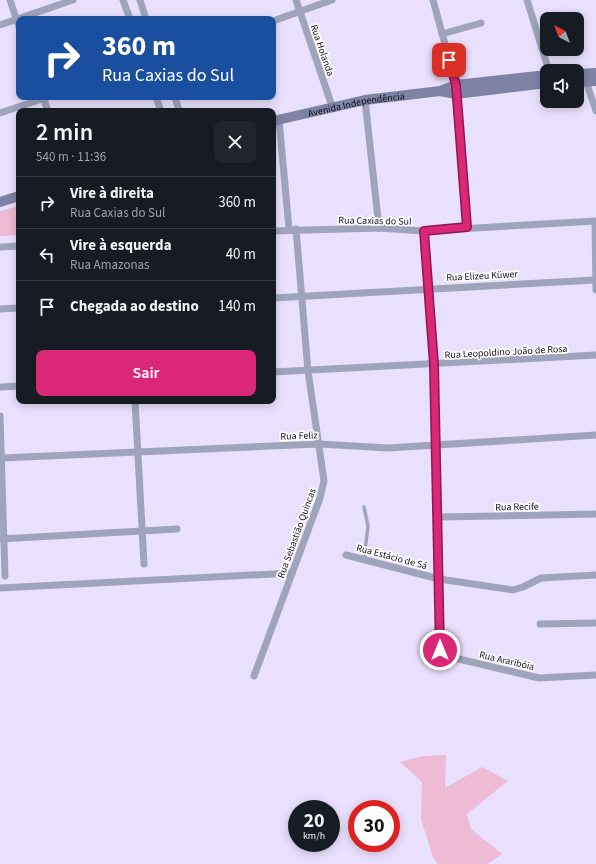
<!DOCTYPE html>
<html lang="pt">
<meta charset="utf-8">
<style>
:root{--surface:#171b24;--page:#20242c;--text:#f1f3f6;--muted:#9ea1a6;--line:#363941;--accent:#db2777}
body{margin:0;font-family:"Source Sans 3",sans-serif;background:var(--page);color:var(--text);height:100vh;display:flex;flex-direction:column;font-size:15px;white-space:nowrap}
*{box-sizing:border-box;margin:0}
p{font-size:13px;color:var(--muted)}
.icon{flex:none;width:22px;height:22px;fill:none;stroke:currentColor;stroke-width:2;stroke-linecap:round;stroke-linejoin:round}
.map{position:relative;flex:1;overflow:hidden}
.side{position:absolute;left:16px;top:108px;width:260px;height:296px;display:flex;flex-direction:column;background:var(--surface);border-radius:8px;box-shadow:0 2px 10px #0003}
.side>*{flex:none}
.banner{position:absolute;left:16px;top:16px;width:260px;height:84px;border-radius:8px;box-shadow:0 2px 10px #0003;background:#1a4fa0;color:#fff;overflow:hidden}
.needle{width:26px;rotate:318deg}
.controls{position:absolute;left:540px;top:12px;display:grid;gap:8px}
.controls a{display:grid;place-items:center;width:44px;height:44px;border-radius:8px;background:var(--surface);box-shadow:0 2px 10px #0003;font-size:20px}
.speed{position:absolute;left:288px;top:800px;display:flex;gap:8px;font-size:20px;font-weight:700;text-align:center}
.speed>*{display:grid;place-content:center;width:52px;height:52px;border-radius:50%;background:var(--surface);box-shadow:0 2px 10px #0003;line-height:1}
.speed small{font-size:10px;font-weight:400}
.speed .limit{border:6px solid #d22;background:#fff;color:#111}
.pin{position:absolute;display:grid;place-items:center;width:34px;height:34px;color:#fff;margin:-17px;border-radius:8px;box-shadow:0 2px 6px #0006}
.me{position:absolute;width:44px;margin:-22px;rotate:0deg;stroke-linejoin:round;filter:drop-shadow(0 0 3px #0008)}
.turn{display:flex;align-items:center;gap:14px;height:84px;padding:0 20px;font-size:18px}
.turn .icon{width:52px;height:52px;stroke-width:2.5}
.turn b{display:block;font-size:28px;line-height:34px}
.round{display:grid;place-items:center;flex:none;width:42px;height:42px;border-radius:8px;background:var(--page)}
.headline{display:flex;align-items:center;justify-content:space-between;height:68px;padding:0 20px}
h1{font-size:24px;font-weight:600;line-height:30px}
.button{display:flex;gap:8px;margin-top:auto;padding:8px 20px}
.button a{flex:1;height:46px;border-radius:8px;background:var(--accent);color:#fff;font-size:16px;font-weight:600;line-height:46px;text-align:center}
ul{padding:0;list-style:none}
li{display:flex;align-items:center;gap:12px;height:52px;padding:0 20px;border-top:1px solid var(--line)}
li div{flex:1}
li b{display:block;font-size:15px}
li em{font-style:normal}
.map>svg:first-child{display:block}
.green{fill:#edbbd4}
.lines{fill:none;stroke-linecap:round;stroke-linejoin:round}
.lane{stroke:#9fa4bb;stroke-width:3.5}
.street{stroke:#9fa4bb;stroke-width:7}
.secondary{stroke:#7e83a5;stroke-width:10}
.route-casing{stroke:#8e194d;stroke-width:10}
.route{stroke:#db2777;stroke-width:7}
.labels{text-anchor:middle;stroke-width:3.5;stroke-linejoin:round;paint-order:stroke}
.street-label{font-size:10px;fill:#14111b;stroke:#fff}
</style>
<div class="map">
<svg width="596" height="864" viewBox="0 0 596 864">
<rect width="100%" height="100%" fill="#e9e0fd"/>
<!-- green -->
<g class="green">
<polygon points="19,206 19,235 0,236 0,211"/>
<polygon points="446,755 445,788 482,767 508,781 467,814 471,829 502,854 487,864 438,864 433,857 421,819 422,782 400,762 423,756"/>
</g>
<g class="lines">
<!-- lane -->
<polyline class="lane" points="364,507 368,526 364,559"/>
<!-- street -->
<g class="street">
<polyline points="10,0 19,27"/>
<polyline points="123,0 130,19"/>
<polyline points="140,0 146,19"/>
<polyline points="296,0 332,106"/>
<polyline points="433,0 456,85 467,227"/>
<polyline points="527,0 549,71"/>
<polyline points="273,21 332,0"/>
<polyline points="0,25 73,0"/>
<polyline points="442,34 481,23"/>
<polyline points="585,78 596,111"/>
<polyline points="43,97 48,111"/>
<polyline points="156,97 161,111"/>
<polyline points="175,97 179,111"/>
<polyline points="365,100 379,228"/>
<polyline points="0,113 48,97"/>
<polyline points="279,119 289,229"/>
<polyline points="595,222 596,290"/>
<polyline points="273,231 379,228 424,231 596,221"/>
<polyline points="424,231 434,364 440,650 446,656 539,678 596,675"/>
<polyline points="0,247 19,246"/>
<polyline points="273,298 595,280"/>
<polyline points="0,309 19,308"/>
<polyline points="273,372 596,355"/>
<polyline points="0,387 19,386"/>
<polyline points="135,401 144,564"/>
<polyline points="0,416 5,576"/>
<polyline points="2,458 319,444 388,448 596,435"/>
<polyline points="438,517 596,514"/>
<polyline points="0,539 177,529"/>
<polyline points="346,555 439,579 513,590 523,587 541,578 596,575"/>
<polyline points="0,588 292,573"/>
<polyline points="540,624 596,623"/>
<polyline points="254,676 320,498 324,481 308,371 296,229"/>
</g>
<!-- secondary -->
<g class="secondary">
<polyline points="577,74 596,73"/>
<polyline points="577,82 596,81"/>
<polyline points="440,91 456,94 547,83"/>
<path id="s1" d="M 273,121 L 365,100 L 440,91 L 456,85 L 547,75"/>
<polyline points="0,202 19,196"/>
</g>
</g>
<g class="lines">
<defs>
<polyline id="route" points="440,650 434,364 424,231 467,227 456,85 449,60"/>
</defs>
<!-- route casing -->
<use href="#route" class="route-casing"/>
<!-- route -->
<use href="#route" class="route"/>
</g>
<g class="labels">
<!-- street labels -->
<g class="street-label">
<text transform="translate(323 50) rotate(71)" y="4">Rua Holanda</text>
<text dy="4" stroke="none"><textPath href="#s1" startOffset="85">Avenida Independência</textPath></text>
<text transform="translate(375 220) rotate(1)" y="4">Rua Caxias do Sul</text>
<text transform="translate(482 275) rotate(-3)" y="4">Rua Elizeu Küwer</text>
<text transform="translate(506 351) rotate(-3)" y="4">Rua Leopoldino João de Rosa</text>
<text transform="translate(299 435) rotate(-2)" y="4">Rua Feliz</text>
<text transform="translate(517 506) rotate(-1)" y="4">Rua Recife</text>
<text transform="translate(296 533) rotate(-70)" y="4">Rua Sebastião Quincas</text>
<text transform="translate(392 556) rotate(15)" y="4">Rua Estácio de Sá</text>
<text transform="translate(507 660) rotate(13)" y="4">Rua Araribóia</text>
</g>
</g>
</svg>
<div class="controls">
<a><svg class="needle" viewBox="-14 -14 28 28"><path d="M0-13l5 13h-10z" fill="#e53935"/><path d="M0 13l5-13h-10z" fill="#9ea1a6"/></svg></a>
<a><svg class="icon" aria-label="sound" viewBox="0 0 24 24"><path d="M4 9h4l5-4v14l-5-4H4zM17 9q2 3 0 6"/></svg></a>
</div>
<div class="speed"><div>20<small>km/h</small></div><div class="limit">30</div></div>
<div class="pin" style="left:449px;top:60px;background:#d93025"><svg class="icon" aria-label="arrive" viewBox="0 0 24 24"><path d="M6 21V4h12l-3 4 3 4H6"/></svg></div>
<svg class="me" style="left:440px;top:650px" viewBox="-20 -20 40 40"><circle r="17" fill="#db2777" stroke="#fff" stroke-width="3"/><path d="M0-11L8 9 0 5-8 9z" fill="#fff"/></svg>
<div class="banner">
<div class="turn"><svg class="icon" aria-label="right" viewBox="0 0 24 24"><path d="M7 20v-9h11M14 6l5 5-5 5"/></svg><div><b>360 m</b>Rua Caxias do Sul</div></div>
</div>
<section class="side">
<div class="headline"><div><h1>2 min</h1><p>540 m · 11:36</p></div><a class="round"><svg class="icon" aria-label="close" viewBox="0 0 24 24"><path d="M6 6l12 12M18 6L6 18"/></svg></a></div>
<ul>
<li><svg class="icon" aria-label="right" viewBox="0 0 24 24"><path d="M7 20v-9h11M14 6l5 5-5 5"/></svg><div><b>Vire à direita</b><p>Rua Caxias do Sul</p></div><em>360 m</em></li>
<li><svg class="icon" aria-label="left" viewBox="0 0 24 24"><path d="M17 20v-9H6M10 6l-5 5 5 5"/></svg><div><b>Vire à esquerda</b><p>Rua Amazonas</p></div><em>40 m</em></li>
<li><svg class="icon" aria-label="arrive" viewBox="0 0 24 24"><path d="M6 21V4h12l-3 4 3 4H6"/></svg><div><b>Chegada ao destino</b></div><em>140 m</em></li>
</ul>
<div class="button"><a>Sair</a></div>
</section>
</div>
